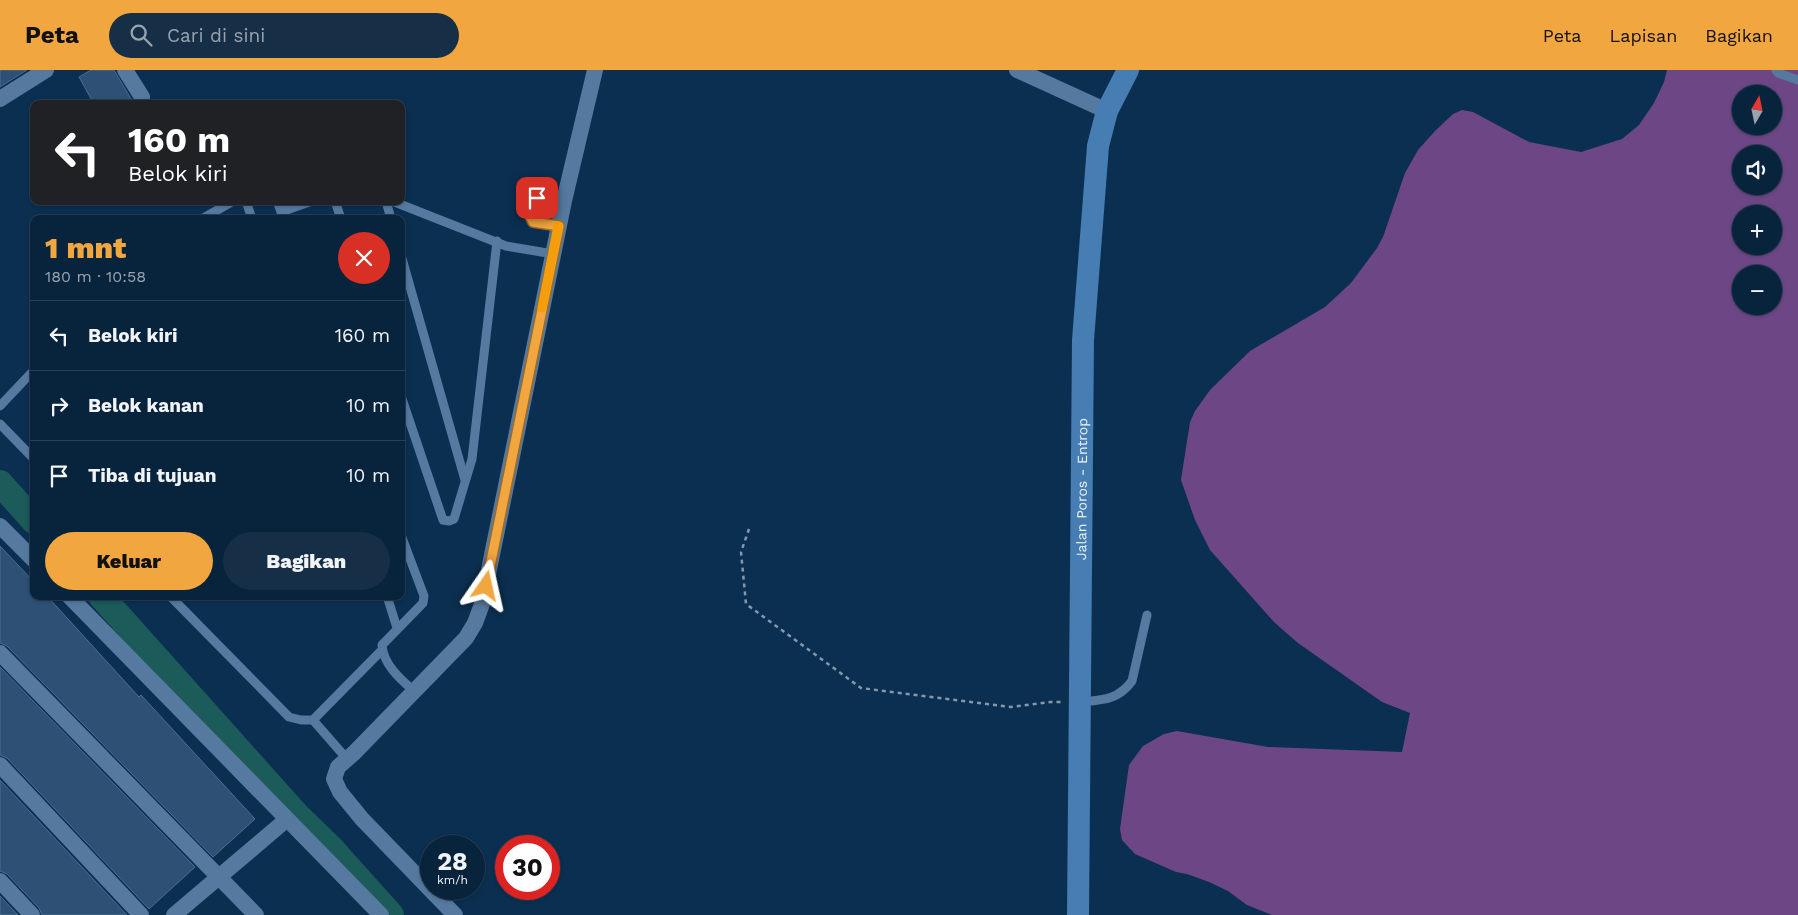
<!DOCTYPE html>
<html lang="id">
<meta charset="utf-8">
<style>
:root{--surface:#08233c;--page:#162f47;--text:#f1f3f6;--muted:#98a4af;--line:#294056;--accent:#f1a63f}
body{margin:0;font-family:"Work Sans",sans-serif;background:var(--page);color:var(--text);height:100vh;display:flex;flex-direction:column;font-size:19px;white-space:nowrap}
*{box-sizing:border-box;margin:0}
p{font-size:16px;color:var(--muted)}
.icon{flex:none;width:28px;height:28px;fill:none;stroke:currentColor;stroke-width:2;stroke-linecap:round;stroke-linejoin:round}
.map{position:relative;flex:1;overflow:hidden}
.side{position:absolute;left:30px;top:145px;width:375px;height:385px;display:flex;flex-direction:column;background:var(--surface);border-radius:10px;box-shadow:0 1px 4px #0004,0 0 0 1px var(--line)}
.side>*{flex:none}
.top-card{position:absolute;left:30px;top:30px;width:375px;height:105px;border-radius:10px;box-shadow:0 1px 4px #0004,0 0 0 1px var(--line);background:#202124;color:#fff;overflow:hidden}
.needle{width:32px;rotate:9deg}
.controls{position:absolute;left:1732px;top:15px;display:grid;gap:10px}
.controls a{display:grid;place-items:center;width:50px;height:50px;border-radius:50%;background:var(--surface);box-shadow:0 1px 4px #0004,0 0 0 1px var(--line);font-size:25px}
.speed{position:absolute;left:420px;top:765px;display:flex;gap:10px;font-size:25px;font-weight:700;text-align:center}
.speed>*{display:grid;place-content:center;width:65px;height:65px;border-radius:50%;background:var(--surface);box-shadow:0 1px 4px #0004,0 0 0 1px var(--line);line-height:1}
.speed small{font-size:12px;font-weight:400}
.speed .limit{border:8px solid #d22;background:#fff;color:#111}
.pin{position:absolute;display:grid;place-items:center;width:42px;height:42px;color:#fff;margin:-21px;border-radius:10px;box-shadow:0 2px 8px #0006}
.me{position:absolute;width:55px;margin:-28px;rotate:11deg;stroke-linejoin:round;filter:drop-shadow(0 0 4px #0008)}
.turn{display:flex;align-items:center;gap:18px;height:105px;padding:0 15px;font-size:22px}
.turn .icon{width:65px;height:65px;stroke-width:2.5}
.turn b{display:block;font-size:35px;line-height:42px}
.round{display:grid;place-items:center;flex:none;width:52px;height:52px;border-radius:26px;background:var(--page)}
.overview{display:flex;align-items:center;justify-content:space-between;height:85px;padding:0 15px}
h1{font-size:30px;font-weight:800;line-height:38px;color:var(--accent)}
.primary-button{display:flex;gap:10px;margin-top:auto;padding:10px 15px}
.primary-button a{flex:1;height:58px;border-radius:30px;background:var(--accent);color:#111;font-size:20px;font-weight:800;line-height:58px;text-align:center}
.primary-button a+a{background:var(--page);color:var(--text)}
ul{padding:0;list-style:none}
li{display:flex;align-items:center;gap:15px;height:70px;padding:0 15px;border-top:1px solid var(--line)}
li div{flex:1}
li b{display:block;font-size:19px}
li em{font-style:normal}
header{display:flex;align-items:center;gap:30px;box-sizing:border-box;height:70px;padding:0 25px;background:var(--accent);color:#111}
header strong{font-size:24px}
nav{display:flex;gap:28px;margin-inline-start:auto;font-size:18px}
.search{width:350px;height:45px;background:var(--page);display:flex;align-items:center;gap:12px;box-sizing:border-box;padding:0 18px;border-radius:28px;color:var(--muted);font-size:19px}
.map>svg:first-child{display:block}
.forest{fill:#6d4785;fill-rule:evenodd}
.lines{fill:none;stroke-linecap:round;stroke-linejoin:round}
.river{stroke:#1b5b59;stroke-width:26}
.building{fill:#2e5074;stroke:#4a6e94}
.path{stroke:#8498ac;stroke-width:2.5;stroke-dasharray:4 4;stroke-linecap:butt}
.service{stroke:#55799f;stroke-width:9}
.minor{stroke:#55799f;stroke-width:16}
.secondary{stroke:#467db2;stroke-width:22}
.route-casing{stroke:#9d6c29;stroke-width:12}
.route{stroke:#f1a63f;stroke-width:9}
.slow{stroke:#f59e0b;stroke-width:9}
.labels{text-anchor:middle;stroke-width:4;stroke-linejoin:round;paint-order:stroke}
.street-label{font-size:14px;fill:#eaf1fa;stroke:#0b2f50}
</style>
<header>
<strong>Peta</strong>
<div class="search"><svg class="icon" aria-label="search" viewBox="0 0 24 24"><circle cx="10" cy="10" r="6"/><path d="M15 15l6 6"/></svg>Cari di sini</div>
<nav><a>Peta</a><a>Lapisan</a><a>Bagikan</a></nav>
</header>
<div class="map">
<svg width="1798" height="845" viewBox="0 0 1798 845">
<rect width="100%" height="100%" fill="#0b2f50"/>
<!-- forest -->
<path class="forest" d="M 1667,0 L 1798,0 L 1798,845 L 1272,845 L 1247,835 L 1228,821 L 1209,812 L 1187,804 L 1176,802 L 1135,784 L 1122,770 L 1120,759 L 1129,695 L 1143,676 L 1164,664 L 1177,661 L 1268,677 L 1402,682 L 1410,643 L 1382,632 L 1298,573 L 1275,553 L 1210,480 L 1195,450 L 1181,410 L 1190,352 L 1195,341 L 1210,320 L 1250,281 L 1325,237 L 1351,213 L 1377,178 L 1383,167 L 1405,103 L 1418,80 L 1435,61 L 1453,44 L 1462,40 L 1473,42 L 1529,72 L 1581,82 L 1622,69 L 1639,55 L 1654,33 L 1664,12 ZM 1741,24 L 1774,24 L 1774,56 L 1741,56 ZM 1741,84 L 1774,84 L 1774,116 L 1741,116 ZM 1741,144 L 1774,144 L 1774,176 L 1741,176 ZM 1741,204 L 1774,204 L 1774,236 L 1741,236 Z"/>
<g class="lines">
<!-- river -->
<g class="river">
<polyline points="0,413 34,451"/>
<polyline points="101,526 296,744 330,777 391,845"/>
</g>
</g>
<!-- building -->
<g class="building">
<polygon points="0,0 27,0 0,17"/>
<polygon points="91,0 114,0 134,34 94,34 79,7"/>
<polygon points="0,476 34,512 34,526 47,526 139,627 141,625 255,749 213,787 7,576 0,573"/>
<polygon points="0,597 195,797 149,839 7,688 0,685"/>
<polygon points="0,710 127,845 42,845 39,838 7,804 0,801"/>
<polygon points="0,826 18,845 0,845"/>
</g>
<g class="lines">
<!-- path -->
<polyline class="path" points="749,459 741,482 746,534 861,618 1011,637 1051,632 1062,632"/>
<!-- service -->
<g class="service">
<polyline points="1776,0 1778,3 1798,10"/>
<polyline points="246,131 252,149"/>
<polyline points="277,131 284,149"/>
<polyline points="335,131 341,149"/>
<polyline points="386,131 391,149"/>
<polyline points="392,131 506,176 553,184"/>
<polyline points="281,142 312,131"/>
<polyline points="202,149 233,131"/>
<path d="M 559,156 L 533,152 L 531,149 C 536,120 538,127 564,131"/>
<polyline points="401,185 465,410"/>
<polyline points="401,326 443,450 449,451 454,449 472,389 497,171"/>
<polyline points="0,336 34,300"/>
<polyline points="0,354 34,389"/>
<path d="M 401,465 L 424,526 L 423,533 L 382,575 C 383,594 400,609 414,621"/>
<polyline points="170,526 289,647 301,650 313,650 382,580"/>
<polyline points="387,526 397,558"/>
<path d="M 1081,632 C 1103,630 1118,630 1132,611 L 1147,545"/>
<polyline points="313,650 347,689"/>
</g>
<!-- minor -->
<g class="minor">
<polyline points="125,0 142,27"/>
<polyline points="1017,0 1107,41"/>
<polyline points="0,29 46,0"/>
<polyline points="0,456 34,490"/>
<polyline points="69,526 381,845"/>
<polyline points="0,583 256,845"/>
<polyline points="0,695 141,845"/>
<polyline points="0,811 32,845"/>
<polyline points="174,845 286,750"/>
<polyline points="455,845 362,749 340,722 334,709 338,697 354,683 466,568 475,553 482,534 564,131 595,0"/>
</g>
<!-- secondary -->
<path class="secondary" id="s1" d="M 1078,845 L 1083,270 L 1098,76 L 1107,41 L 1128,0"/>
</g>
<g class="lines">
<defs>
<polyline id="route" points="486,516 559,156 533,152 531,148 534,131 537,128"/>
</defs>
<!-- route casing -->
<use href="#route" class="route-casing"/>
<!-- route -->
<use href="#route" class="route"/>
<!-- slow -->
<polyline class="slow" points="542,238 558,156"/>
</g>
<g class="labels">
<!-- street labels -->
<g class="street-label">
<text dy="5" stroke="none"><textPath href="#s1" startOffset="426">Jalan Poros - Entrop</textPath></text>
</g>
</g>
</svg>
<div class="controls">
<a><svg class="needle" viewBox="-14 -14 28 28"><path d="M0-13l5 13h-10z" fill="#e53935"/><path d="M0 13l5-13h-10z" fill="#98a4af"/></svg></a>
<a><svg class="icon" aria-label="sound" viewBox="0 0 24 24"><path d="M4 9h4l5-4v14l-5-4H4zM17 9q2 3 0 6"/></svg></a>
<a>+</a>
<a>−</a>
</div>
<div class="speed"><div>28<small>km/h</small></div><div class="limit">30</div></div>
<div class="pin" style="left:537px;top:128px;background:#d93025"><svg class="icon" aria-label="arrive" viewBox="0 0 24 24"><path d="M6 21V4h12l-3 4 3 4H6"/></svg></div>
<svg class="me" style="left:486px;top:516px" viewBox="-20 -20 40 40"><path d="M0-17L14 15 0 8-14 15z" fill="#f1a63f" stroke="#fff" stroke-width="4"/></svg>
<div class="top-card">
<div class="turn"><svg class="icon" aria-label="left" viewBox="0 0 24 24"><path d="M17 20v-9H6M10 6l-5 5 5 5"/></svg><div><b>160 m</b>Belok kiri</div></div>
</div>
<section class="side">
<div class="overview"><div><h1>1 mnt</h1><p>180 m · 10:58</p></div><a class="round" style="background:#d93025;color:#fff"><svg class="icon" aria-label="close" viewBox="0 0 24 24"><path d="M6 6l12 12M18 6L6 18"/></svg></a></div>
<ul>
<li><svg class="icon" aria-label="left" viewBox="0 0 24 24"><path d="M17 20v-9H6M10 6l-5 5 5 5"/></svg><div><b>Belok kiri</b></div><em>160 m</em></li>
<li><svg class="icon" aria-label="right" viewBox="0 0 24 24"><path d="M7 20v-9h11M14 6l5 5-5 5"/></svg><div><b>Belok kanan</b></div><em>10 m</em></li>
<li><svg class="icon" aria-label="arrive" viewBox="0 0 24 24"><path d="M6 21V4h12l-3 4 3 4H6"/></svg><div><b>Tiba di tujuan</b></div><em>10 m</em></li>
</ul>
<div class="primary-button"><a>Keluar</a><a>Bagikan</a></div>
</section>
</div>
